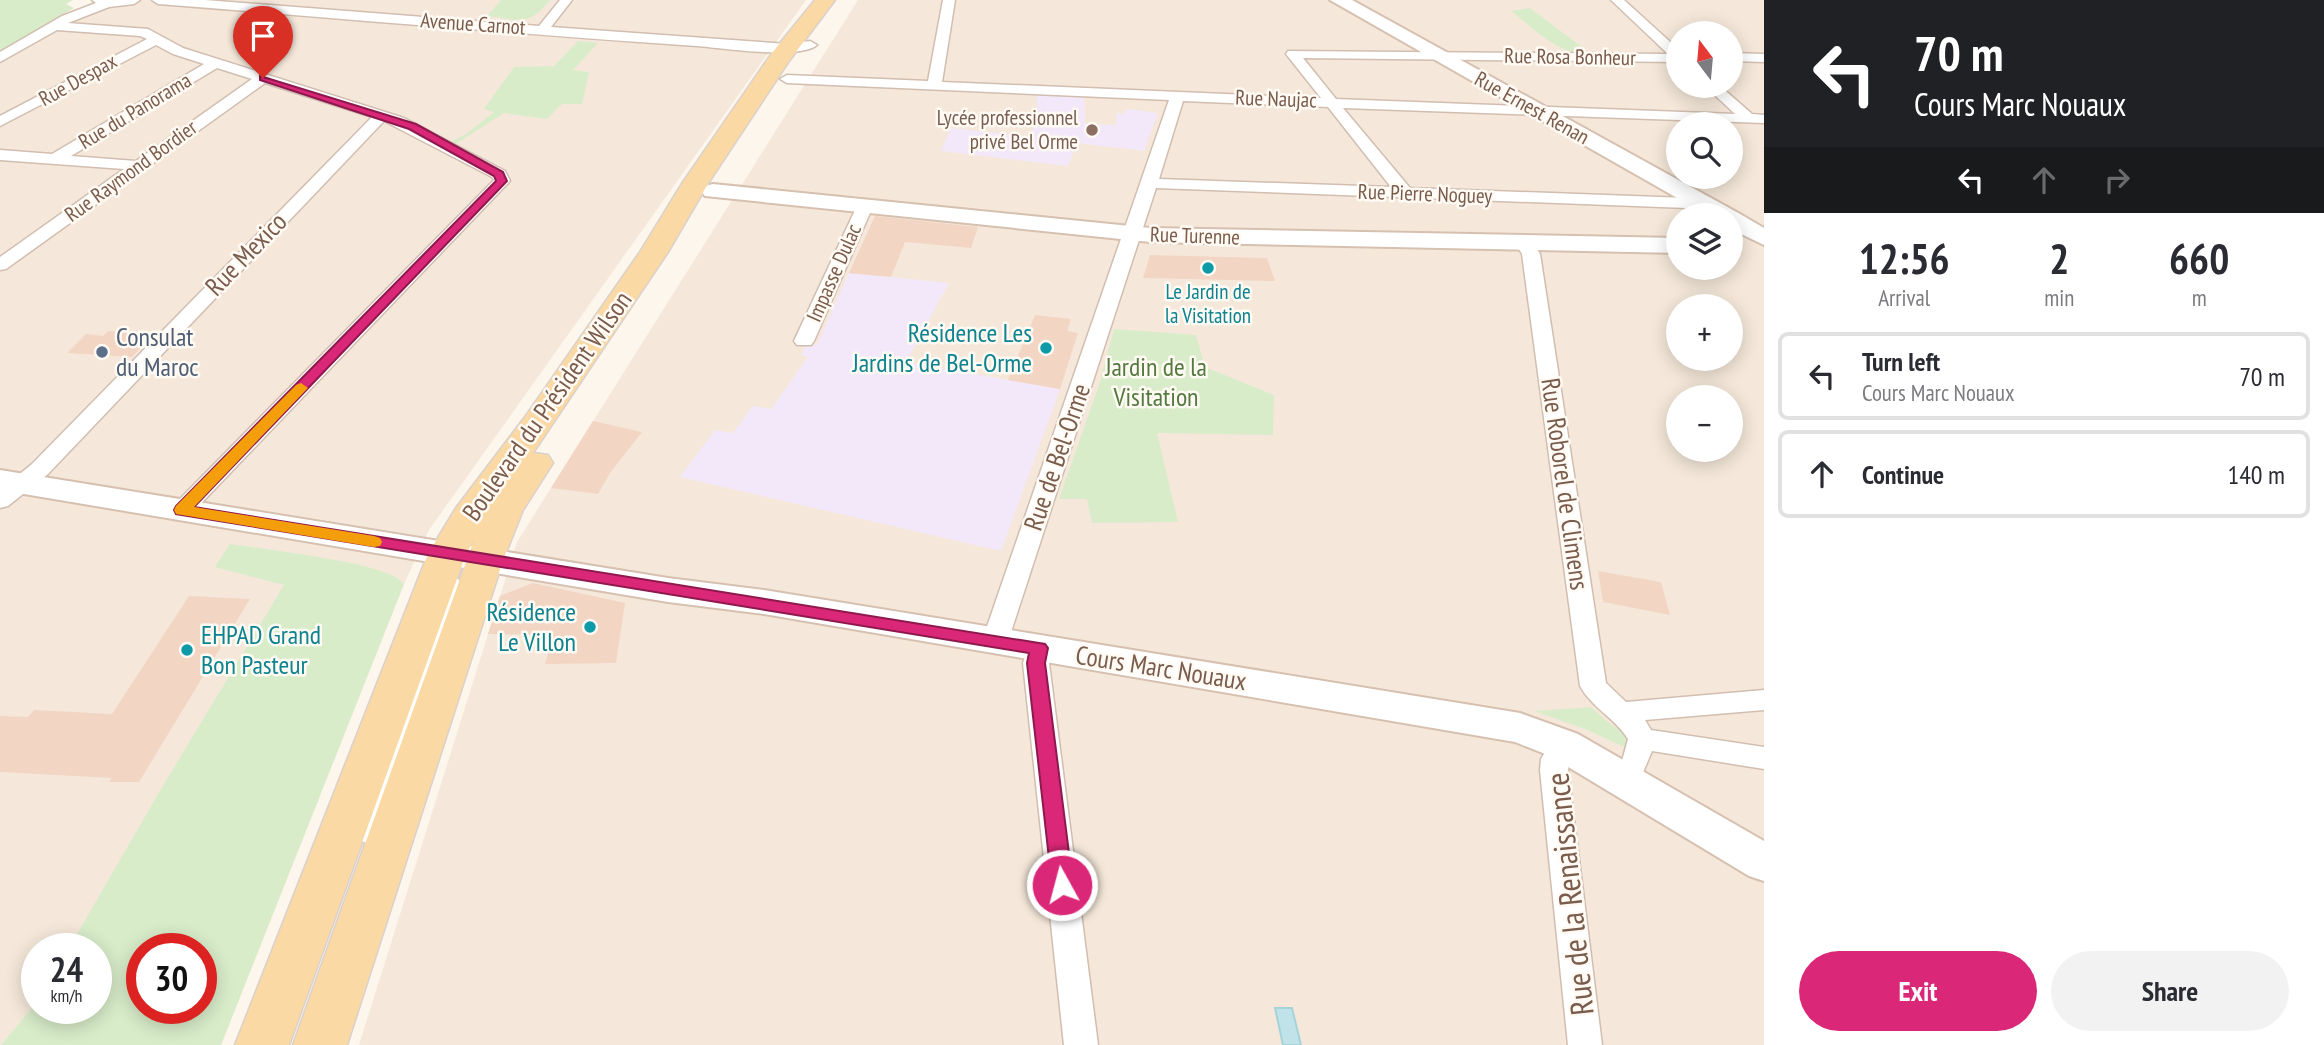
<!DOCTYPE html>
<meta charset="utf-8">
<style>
:root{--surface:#fff;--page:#f2f2f3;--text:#2b2b33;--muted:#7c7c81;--line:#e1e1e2;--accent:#db2777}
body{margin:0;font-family:"PT Sans Narrow",sans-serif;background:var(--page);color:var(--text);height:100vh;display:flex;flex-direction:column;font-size:26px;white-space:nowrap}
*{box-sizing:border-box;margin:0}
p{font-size:23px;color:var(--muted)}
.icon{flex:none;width:38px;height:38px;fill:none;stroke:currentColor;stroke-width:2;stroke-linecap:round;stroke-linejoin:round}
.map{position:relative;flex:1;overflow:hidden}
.drawer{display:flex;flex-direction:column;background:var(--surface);width:560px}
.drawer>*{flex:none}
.top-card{background:#202124;color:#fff;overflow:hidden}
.needle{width:46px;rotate:344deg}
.controls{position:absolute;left:1666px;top:21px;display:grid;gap:14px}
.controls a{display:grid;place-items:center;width:77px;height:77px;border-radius:50%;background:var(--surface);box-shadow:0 4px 18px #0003;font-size:35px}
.speed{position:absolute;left:21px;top:933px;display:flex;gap:14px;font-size:35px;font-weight:700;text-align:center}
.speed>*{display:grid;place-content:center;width:91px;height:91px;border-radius:50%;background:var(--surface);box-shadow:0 4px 18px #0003;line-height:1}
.speed small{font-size:18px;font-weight:400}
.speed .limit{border:10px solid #d22;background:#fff;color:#111}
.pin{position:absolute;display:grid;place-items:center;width:60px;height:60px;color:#fff;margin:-72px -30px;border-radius:50% 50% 50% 0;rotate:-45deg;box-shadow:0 0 7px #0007}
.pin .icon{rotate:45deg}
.me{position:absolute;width:77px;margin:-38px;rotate:353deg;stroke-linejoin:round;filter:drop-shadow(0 0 5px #0008)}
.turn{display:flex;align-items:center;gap:24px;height:147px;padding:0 35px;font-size:32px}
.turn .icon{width:91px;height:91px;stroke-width:2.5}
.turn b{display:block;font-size:49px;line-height:60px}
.lanes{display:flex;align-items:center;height:66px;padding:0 35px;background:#0003;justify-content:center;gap:35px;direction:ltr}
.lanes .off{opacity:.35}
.eta{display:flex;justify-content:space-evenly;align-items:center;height:119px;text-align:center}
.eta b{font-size:42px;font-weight:700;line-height:49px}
.action{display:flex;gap:14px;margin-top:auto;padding:14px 35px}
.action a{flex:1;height:80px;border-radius:42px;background:var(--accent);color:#fff;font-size:28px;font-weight:700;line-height:80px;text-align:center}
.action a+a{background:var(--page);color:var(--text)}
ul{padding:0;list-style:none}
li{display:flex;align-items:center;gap:21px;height:88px;margin:0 14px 10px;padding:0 21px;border:4px solid var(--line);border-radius:10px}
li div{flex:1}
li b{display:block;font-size:26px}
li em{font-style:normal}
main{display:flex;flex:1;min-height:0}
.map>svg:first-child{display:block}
.residential{fill:#f5e8da;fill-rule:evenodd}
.education{fill:#f3e8fa}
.green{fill:#d8ecc9;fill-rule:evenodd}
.water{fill:#bfe3e8;stroke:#a5d3da;stroke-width:2}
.building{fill:#f3d5c3}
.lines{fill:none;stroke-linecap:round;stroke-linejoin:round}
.street-casing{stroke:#d1beb0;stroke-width:3}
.secondary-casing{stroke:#d6c0b0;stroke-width:4}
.primary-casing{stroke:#dad1cd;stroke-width:3}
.street{fill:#fff;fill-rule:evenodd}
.secondary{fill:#fff;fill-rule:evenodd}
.primary{fill:#fbd9a5;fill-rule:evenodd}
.route{fill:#db2777;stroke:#8e194d;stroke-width:2}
.slow{fill:#f59e0b}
.education-dot{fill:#8d6e63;stroke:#fffaf3;stroke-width:2.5}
.culture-dot{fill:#0f9aa8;stroke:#fffaf3;stroke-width:2.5}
.service-dot{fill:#5c6f8a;stroke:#fffaf3;stroke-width:2.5}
.labels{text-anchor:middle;stroke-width:5;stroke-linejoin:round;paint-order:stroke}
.far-street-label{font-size:21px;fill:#7a5c4d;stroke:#fffaf3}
.far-education-label{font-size:21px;fill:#785e54;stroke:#fffaf3;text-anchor:end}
.far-culture-label{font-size:21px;fill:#0d838f;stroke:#fffaf3}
.street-label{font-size:26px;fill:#7a5c4d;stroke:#fffaf3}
.culture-label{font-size:26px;fill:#0d838f;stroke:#fffaf3;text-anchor:end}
.service-label{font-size:26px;fill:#4e5e75;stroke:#fffaf3;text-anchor:start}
.park-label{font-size:26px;fill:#537a41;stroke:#fffaf3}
.near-street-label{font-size:32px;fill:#7a5c4d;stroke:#fffaf3}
</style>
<main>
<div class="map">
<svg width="1764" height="1045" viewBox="0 0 1764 1045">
<rect width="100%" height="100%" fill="#fdf6ec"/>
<!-- residential -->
<g class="residential">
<path d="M 101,0 L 806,0 L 429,530 L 404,584 L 221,1045 L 0,1045 L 0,58 ZM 37,948 L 96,948 L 96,1008 L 37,1008 ZM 142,948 L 201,948 L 201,1008 L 142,1008 Z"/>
<path d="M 858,0 L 1764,0 L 1764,1045 L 359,1045 L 517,542 ZM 1678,33 L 1731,33 L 1731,86 L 1678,86 ZM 1678,124 L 1731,124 L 1731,177 L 1678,177 ZM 1678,215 L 1731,215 L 1731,268 L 1678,268 ZM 1678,306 L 1731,306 L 1731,359 L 1678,359 ZM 1678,397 L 1731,397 L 1731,450 L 1678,450 Z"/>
</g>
<!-- education -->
<g class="education">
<polygon points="1037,93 1084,95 1085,124 1116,125 1116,113 1124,114 1126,109 1158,113 1144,151 1077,143 1068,166 941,151 951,128 1032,137 1034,123 1037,121"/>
<polygon points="849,273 949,283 906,362 1060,389 1001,551 680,477 715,430 733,433 753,406 771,409 808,357 801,355 807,344 817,345"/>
</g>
<!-- green -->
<g class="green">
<polygon points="0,0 73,0 66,4 74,8 0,51"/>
<path d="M 501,0 L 550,0 C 528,28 519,19 487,16 Z"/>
<path d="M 1530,8 L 1583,48 L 1580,49 L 1585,54 C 1556,53 1532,27 1511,11 Z"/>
<polygon points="578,41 598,43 573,70 589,72 582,104 562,104 547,119 504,113 454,145 449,143 466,134 494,112 484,109 514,67 554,66"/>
<polygon points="1114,329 1196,335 1205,367 1274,395 1273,435 1157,433 1178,522 1092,523 1087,499 1059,499 1099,385"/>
<path d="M 230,544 C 260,549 391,562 404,584 L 221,1045 L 1,1045 L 37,1002 L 37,1008 L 96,1008 L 96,948 L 69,948 L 158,794 L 284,585 L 215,567 ZM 142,948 L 201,948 L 201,1008 L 142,1008 Z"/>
<path d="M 1591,707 C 1597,712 1602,718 1609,723 C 1622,733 1626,727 1631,746 L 1624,747 L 1585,729 L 1534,711 Z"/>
</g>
<!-- water -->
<polygon class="water" points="1275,1008 1292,1008 1301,1045 1283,1045"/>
<!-- building -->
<g class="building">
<polygon points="875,216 978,227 971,248 905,242 891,277 849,273"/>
<polygon points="1150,255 1267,258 1275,281 1143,278"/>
<polygon points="1035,315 1071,319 1067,331 1078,333 1060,389 1008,380"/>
<polygon points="108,331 154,334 132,357 67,353 86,334 103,336"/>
<polygon points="593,421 642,432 610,473 598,494 551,488"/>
<polygon points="1598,571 1661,582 1670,615 1603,602"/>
<polygon points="533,583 625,603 616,663 545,664 553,635 488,634 500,596"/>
<polygon points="189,596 250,599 139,782 109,782 112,778 0,772 0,716 28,717 34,710 112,714"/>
</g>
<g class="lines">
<defs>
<g id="street">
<path d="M 92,0 L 140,0 L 134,4 L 109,7 L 68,23 L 148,29 L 183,48 L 404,118 L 505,171 L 510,181 L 190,515 L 182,517 L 174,515 L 171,510 L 174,505 L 494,180 L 492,177 L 384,121 L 48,474 L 8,506 L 0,508 L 0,490 L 32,464 L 372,117 L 265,83 L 6,269 L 0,270 L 0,257 L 124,169 L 0,160 L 0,150 L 52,154 L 204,64 L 173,54 L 156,45 L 0,126 L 0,116 L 147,39 L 140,36 L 57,30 L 0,62 L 0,52 L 62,16 L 96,3 ZM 217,68 L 252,79 L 136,161 L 71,156 Z"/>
<path d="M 152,0 L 205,0 L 539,26 L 560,0 L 572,0 L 551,27 L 788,44 L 810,41 L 817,45 C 799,60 722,48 697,46 C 517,34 338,18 158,4 Z"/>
<path d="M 943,0 L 955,0 L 942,82 L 1321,98 L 1286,54 L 1288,51 L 1668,54 L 1611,0 L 1624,0 L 1678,49 L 1678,62 L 1303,58 L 1336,99 L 1735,114 L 1705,86 L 1720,86 L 1752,114 L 1764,115 L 1764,123 L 1343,108 L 1410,188 L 1687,198 L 1700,196 L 1708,201 L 1706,204 L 1687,208 L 1156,188 L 1008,641 L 1004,647 L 995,650 L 986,647 L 982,641 L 1169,100 L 787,83 L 780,79 L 787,75 L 928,81 ZM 1183,101 L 1328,107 L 1391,187 L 1159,179 Z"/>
<polygon points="1731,53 1764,54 1764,62 1731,61"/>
<polygon points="865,201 873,206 814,341 811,345 797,345 794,341 857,206"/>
<path d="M 1525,239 L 1531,240 L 1540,254 L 1606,683 L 1626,702 L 1764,690 L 1764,710 L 1645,720 L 1651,730 L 1764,747 L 1764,769 L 1652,751 L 1636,789 L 1626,792 L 1616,789 L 1612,781 L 1622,761 L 1628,739 C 1615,718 1592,708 1580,686 L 1522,254 L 1516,244 Z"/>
<polygon points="1039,639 1048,641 1052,648 1049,663 1098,1045 1064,1045 1023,663 1030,641"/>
<polygon points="1564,734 1574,737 1578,745 1569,760 1568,770 1602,1045 1568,1045 1540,770 1541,759 1554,737"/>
</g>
<g id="secondary">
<polygon points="1330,0 1352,0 1740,214 1764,228 1764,245 1731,229 1731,215 1707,215"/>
<polygon points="713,184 1150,228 1678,238 1678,253 1150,242 705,196 701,191 705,186"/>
<polygon points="0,470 668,578 764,590 1520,713 1578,734 1764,841 1764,881 1749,876 1550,756 1515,742 764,614 668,602 0,490"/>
<polygon points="446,576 458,579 464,588 462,612 393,827 387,839 372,845 357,839 351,827 413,652 426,612 428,588 434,579"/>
</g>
<polygon id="primary" points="815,0 835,0 789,61 709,182 668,252 533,453 548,455 553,463 523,510 503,560 347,1045 293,1045 474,540 466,554 289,1045 235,1045 428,554 456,508 525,417 640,252 683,182 772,53"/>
</defs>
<!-- street casing -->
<use href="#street" class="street-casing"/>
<!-- secondary casing -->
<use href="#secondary" class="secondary-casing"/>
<!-- primary casing -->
<use href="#primary" class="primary-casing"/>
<!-- street -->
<use href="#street" class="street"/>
<!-- secondary -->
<use href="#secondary" class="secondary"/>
<!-- primary -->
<use href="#primary" class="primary"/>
</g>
<!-- route -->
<polygon class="route" points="260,76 416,124 503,172 507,181 194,507 1045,644 1048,648 1045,663 1073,885 1070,891 1062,894 1055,891 1052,885 1027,663 1029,653 176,514 174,510 176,506 496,181 494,176 409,129 260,80"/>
<!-- slow -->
<polygon class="slow" points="301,383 308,388 306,390 194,507 374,536 380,538 382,542 380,546 374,547 176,514 174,510 176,506 296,385"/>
<!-- markers -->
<circle class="education-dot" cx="1092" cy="130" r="7"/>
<g class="culture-dot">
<circle cx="1208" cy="268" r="7"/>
<circle cx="1046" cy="348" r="7"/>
<circle cx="590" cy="627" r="7"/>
<circle cx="187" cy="650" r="7"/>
</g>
<circle class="service-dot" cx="102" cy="352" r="7"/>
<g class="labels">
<!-- far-street labels -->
<g class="far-street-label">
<text transform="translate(473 24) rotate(4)" y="7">Avenue Carnot</text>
<text transform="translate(1570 57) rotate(1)" y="7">Rue Rosa Bonheur</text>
<text transform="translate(78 80) rotate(-29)" y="7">Rue Despax</text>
<text transform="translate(1276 99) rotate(2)" y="7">Rue Naujac</text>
<text transform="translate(1532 108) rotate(29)" y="7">Rue Ernest Renan</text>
<text transform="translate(135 111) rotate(-31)" y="7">Rue du Panorama</text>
<text transform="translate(131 171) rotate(-36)" y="7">Rue Raymond Bordier</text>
<text transform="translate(1425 194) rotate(2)" y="7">Rue Pierre Noguey</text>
<text transform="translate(1195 236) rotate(2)" y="7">Rue Turenne</text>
<text transform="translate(834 273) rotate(-66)" y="7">Impasse Dulac</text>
</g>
<!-- far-education labels -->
<g class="far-education-label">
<text x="1078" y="125">Lycée professionnel<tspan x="1078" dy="24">privé Bel Orme</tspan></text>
</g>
<!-- far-culture labels -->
<g class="far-culture-label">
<text x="1208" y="299">Le Jardin de<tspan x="1208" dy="24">la Visitation</tspan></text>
</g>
<!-- street labels -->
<g class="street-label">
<text transform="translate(246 254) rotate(-46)" y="9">Rue Mexico</text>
<text transform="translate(547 406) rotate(-55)" y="9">Boulevard du Président Wilson</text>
<text transform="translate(1057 457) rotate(-71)" y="9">Rue de Bel-Orme</text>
<text transform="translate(1565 484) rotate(82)" y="9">Rue Roborel de Climens</text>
<text transform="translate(1161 668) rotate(9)" y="9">Cours Marc Nouaux</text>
</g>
<!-- culture labels -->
<g class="culture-label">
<text x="1032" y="342">Résidence Les<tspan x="1032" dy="30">Jardins de Bel-Orme</tspan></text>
<text x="576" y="621">Résidence<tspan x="576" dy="30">Le Villon</tspan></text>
<text x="201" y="644" text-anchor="start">EHPAD Grand<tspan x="201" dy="30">Bon Pasteur</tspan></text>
</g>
<!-- service labels -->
<g class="service-label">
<text x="116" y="346">Consulat<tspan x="116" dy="30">du Maroc</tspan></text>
</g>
<!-- park labels -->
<g class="park-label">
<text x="1156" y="376">Jardin de la<tspan x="1156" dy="30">Visitation</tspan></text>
</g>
<!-- near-street labels -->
<g class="near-street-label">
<text transform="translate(1570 894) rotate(-96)" y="11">Rue de la Renaissance</text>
</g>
</g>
</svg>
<div class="controls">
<a><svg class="needle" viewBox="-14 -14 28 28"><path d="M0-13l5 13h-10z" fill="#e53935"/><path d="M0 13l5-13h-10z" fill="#7c7c81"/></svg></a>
<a><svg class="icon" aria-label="search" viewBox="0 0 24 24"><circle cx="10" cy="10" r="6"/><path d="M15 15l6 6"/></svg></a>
<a><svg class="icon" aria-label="layers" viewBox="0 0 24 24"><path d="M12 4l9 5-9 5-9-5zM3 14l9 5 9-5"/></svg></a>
<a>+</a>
<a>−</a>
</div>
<div class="speed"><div>24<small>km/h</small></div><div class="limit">30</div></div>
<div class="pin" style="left:263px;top:78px;background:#d93025"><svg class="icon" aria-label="arrive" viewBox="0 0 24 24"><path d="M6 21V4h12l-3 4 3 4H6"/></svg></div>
<svg class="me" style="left:1062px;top:885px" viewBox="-20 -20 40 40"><circle r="17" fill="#db2777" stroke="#fff" stroke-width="3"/><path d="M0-11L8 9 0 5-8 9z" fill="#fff"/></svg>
</div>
<section class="drawer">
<div class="top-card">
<div class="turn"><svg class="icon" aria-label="left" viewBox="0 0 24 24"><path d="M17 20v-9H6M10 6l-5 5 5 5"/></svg><div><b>70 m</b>Cours Marc Nouaux</div></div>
<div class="lanes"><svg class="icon" aria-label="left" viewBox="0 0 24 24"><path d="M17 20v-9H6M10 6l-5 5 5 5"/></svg><svg class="icon off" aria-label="ahead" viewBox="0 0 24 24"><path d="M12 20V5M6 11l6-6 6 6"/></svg><svg class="icon off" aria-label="right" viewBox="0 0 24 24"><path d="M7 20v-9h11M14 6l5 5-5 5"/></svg></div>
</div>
<div class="eta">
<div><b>12:56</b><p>Arrival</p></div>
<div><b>2</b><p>min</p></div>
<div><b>660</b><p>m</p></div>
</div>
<ul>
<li><svg class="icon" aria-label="left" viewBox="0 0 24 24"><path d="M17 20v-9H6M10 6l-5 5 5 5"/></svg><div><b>Turn left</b><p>Cours Marc Nouaux</p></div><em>70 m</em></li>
<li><svg class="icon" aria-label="ahead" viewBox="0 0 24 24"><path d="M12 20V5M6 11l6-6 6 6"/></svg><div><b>Continue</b></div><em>140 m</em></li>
</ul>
<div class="action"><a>Exit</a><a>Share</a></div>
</section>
</main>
